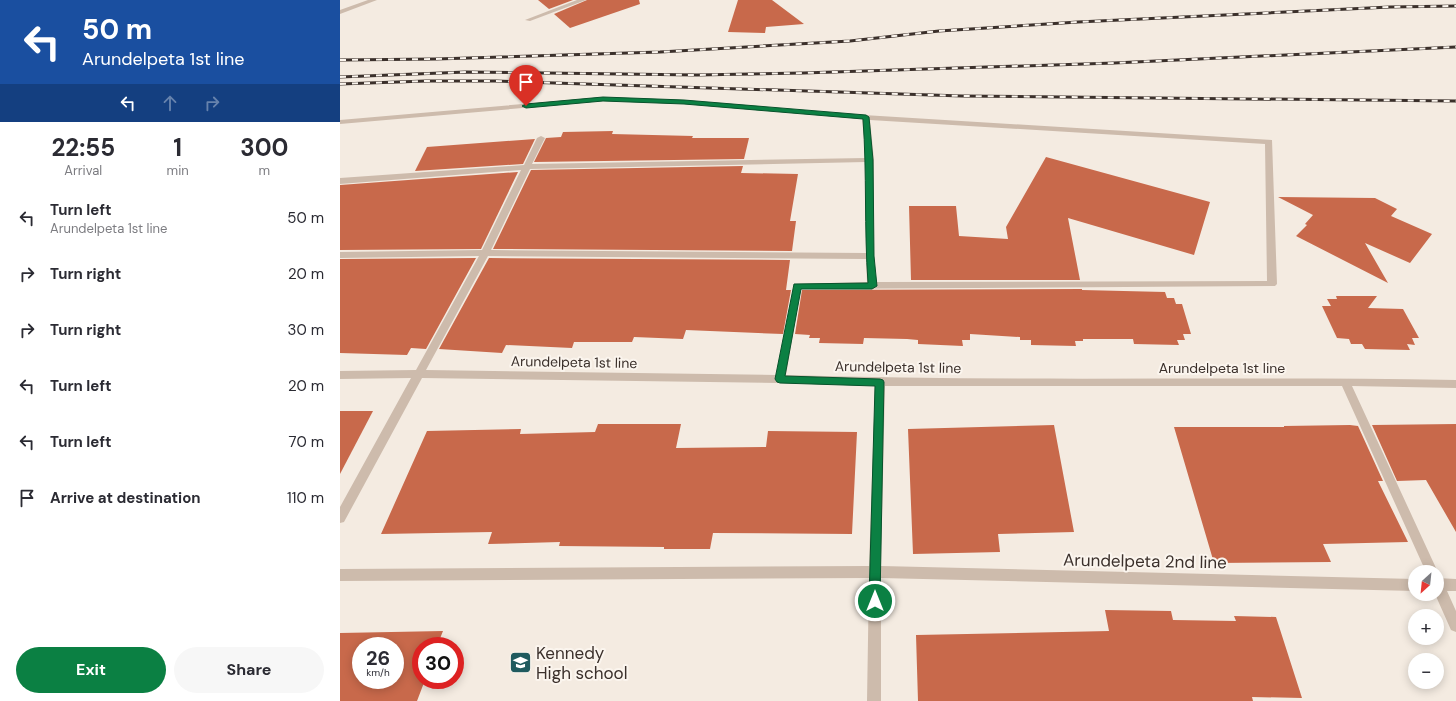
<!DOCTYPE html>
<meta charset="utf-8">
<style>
:root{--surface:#fff;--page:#f7f7f7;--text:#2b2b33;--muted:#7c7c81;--accent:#0b8043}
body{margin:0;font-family:"DM Sans",sans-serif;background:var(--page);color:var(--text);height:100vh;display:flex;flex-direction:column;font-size:15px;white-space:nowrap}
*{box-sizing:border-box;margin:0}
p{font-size:13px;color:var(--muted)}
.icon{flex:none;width:22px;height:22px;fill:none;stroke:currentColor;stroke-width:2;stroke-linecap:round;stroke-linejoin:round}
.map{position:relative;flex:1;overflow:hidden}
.side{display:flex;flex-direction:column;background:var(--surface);width:340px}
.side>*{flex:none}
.top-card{background:#1a4fa0;color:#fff;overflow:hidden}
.needle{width:26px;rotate:207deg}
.buttons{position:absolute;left:1068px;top:565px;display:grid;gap:8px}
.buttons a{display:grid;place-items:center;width:36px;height:36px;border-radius:50%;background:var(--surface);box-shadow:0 2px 10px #0003;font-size:20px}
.speed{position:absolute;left:12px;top:637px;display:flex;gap:8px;font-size:20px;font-weight:700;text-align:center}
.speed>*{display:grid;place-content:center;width:52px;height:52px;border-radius:50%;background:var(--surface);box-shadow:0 2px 10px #0003;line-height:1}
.speed small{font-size:10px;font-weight:400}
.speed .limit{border:6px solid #d22;background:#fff;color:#111}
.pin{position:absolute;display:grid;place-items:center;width:34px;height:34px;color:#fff;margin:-41px -17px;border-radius:50% 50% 50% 0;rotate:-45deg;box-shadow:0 0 4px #0007}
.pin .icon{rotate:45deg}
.me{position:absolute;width:44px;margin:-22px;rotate:0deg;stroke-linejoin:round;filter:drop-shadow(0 0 3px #0008)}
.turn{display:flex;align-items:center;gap:14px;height:84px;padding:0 16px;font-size:18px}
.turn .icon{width:52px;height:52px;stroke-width:2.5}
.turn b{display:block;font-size:28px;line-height:34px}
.lanes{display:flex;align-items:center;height:38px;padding:0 16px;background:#0003;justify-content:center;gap:20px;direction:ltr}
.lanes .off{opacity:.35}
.eta{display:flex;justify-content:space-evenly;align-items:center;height:68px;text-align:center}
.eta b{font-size:24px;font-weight:700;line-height:28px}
.action{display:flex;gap:8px;margin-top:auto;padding:8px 16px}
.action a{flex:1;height:46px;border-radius:24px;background:var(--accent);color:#fff;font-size:16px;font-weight:700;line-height:46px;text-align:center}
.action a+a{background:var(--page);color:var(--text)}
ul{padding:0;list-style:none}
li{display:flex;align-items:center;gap:12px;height:56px;padding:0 16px}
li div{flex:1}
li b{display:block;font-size:15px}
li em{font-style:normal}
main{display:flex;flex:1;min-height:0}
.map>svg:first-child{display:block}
.building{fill:#c8694b;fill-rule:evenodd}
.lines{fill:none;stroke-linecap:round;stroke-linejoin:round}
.minor{fill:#cdbbac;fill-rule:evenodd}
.rail-casing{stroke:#3b302b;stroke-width:3}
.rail{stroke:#fbf5ee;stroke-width:2;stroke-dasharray:6;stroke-linecap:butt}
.route{fill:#0b8043;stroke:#07532c}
.labels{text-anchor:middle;stroke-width:4;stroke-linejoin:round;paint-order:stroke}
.street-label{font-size:14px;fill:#3b302b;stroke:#fbf5ee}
.near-street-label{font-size:17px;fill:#3b302b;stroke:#fbf5ee}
.near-poi-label{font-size:17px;fill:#3b302b;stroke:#fbf5ee;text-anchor:start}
</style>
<main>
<section class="side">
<div class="top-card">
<div class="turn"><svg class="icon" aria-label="left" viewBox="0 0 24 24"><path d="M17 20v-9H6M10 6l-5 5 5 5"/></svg><div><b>50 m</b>Arundelpeta 1st line</div></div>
<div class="lanes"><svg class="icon" aria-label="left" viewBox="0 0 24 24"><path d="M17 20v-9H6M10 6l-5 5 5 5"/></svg><svg class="icon off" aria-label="ahead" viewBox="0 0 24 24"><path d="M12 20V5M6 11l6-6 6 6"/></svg><svg class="icon off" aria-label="right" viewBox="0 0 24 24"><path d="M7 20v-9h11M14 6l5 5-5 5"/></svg></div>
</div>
<div class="eta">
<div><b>22:55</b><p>Arrival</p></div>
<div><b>1</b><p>min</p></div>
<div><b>300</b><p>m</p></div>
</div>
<ul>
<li><svg class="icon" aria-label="left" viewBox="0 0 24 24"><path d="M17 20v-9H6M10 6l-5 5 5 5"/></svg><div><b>Turn left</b><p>Arundelpeta 1st line</p></div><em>50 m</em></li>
<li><svg class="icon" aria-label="right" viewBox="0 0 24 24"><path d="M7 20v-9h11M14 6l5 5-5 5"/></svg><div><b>Turn right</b></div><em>20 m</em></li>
<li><svg class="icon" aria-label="right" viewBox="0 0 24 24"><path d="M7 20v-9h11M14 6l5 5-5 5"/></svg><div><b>Turn right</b></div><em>30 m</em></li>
<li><svg class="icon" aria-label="left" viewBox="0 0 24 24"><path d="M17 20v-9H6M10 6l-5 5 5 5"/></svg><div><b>Turn left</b></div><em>20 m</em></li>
<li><svg class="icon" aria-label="left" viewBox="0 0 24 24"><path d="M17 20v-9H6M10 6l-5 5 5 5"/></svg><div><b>Turn left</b></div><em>70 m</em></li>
<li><svg class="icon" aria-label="arrive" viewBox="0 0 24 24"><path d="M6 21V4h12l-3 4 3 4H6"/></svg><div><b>Arrive at destination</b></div><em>110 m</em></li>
</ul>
<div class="action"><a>Exit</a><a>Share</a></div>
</section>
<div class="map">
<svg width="1116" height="701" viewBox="0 0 1116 701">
<rect width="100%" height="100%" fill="#f4ebe1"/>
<!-- building -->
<g class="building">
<polygon points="198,0 233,0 209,9"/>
<polygon points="247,0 299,0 300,4 230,28 214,14"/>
<polygon points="398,0 432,0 464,24 426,27 425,33 388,32"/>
<polygon points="273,131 272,134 353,136 352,138 409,138 404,159 194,162 206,138 221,137 223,132"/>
<polygon points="195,139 183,164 75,171 87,147"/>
<polygon points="706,157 870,202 854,255 728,218 740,280 571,280 569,206 616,206 619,236 668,239 666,227"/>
<polygon points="403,166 401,173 458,174 450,221 456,221 452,251 153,249 191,170"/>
<polygon points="178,172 141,249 0,250 0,185"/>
<polygon points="938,197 1035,198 1057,209 1051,216 1092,234 1070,263 1025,243 1048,283 956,236 967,225 965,224 973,215"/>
<polygon points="136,258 86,349 71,348 67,355 0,353 0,259"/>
<polygon points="149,258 450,260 446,290 451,290 443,334 346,330 343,339 294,337 292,342 234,342 232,348 166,345 162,353 99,349"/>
<polygon points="742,289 742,290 825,292 827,298 834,298 836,304 842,304 851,334 843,334 845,340 837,340 839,345 794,344 793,339 743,339 743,341 735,341 736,346 691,345 691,340 680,340 680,337 630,334 630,340 622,340 623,346 578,344 578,340 567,339 524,338 523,344 479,343 480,338 469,338 470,335 455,334 462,290"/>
<polygon points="996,296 1037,296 1028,308 1063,309 1079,338 1072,338 1075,345 1067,344 1070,350 1025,349 1022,344 1011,344 1009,339 997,338 982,306 991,306 987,299 997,299"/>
<polygon points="0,411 33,411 0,474"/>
<polygon points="258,424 341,424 336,448 426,447 428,431 517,432 512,534 373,533 370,549 324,549 324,547 219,546 220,542 148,544 152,532 41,534 87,431 181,429 180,434 255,432"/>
<polygon points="1116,424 1116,532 1086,480 1057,481 1032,425"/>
<polygon points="714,425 734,532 658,534 660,552 573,554 568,429"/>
<polygon points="1010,425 1018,426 1043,481 1038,481 1068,542 983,544 991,562 874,563 834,427 944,427 944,426"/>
<polygon points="765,610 831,611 833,620 896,621 894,616 936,617 962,698 912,697 913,701 578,701 576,635 769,631"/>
<path d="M 103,631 L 97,646 L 81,646 L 81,680 L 85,680 L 77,701 L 0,701 L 0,633 ZM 21,646 L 55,646 L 55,680 L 21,680 Z"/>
</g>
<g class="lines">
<!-- minor -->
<g class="minor">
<polygon points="28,0 37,0 0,14 0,10"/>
<polygon points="237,0 246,0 190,21 185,20"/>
<path d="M 263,97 L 344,100 L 475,112 L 932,140 L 937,284 L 935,286 L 461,289 L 446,375 C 669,382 893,376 1116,380 L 1116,388 L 1012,386 L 1096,568 L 1098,572 L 1097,575 L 1097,572 L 1086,572 L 1002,386 L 545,386 L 541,566 L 1075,579 L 1075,591 L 541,578 L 541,701 L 527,701 L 529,578 L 0,581 L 0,569 L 529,566 L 535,386 L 440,383 L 82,378 L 4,522 L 0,523 L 0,507 L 71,378 L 0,379 L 0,371 L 76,370 L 139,256 L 0,258 L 0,252 L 142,250 L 181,170 L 0,184 L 0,178 L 184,165 L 197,138 L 201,136 L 205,138 L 192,164 L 526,158 L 522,119 L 344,104 L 263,101 L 0,124 L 0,120 ZM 530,120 L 925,144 L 927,281 L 536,282 L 534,256 L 534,160 ZM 526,162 L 526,253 L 151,250 L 190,169 ZM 148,256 L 526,259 L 527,282 L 454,284 L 436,375 L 86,370 Z"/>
<polygon points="1097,578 1116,579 1116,591 1107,591 1116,611 1116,632 1111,630 1095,594 1097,594"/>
</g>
<defs>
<g id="rail">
<polyline points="0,60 96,59 320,52 510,41 599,31 738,22 1050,7 1116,6"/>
<polyline points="0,77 126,72 357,75 463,73 774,63 1116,47"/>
<polyline points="0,84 86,81 156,81 622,96 1116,101"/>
</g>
</defs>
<!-- rail casing -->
<use href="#rail" class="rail-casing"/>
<!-- rail -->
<use href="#rail" class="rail"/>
</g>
<!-- route -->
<path class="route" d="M 263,97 L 344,100 L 526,115 L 529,117 L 533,160 L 534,256 L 537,286 L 532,289 L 461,289 L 445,376 L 540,379 L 543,380 L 544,382 L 540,601 L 539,605 L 535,606 L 530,605 L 529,601 L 535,386 L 440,383 L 437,382 L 435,379 L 454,284 L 528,283 C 524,228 527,174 523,119 L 344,104 L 263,101 L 186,108 L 182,106 L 186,104 Z"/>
<!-- icons -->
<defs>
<symbol id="school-square" viewBox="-11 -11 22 22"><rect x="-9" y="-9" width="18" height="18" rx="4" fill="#1f5a5e" stroke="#fbf5ee"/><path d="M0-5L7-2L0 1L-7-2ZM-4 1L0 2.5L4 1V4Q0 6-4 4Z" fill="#fff"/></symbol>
</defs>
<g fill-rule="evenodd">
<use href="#school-square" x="168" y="650" width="25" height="25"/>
</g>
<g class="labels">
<!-- street labels -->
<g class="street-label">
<text transform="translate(234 362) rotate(1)" y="5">Arundelpeta 1st line</text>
<text transform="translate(558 367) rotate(1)" y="5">Arundelpeta 1st line</text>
<text x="882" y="373">Arundelpeta 1st line</text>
</g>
<!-- near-street labels -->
<g class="near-street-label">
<text transform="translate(805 561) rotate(1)" y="6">Arundelpeta 2nd line</text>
</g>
<!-- near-poi labels -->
<g class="near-poi-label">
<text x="196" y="659">Kennedy<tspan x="196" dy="20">High school</tspan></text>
</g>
</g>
</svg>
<div class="buttons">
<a><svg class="needle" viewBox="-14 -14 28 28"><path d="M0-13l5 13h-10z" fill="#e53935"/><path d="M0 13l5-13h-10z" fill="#7c7c81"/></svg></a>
<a>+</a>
<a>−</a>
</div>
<div class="speed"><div>26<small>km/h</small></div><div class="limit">30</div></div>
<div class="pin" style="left:186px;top:106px;background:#d93025"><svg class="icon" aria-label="arrive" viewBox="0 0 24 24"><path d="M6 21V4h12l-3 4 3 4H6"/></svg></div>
<svg class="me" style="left:535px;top:601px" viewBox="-20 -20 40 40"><circle r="17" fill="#0b8043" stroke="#fff" stroke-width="3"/><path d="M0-11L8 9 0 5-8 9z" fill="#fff"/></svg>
</div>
</main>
